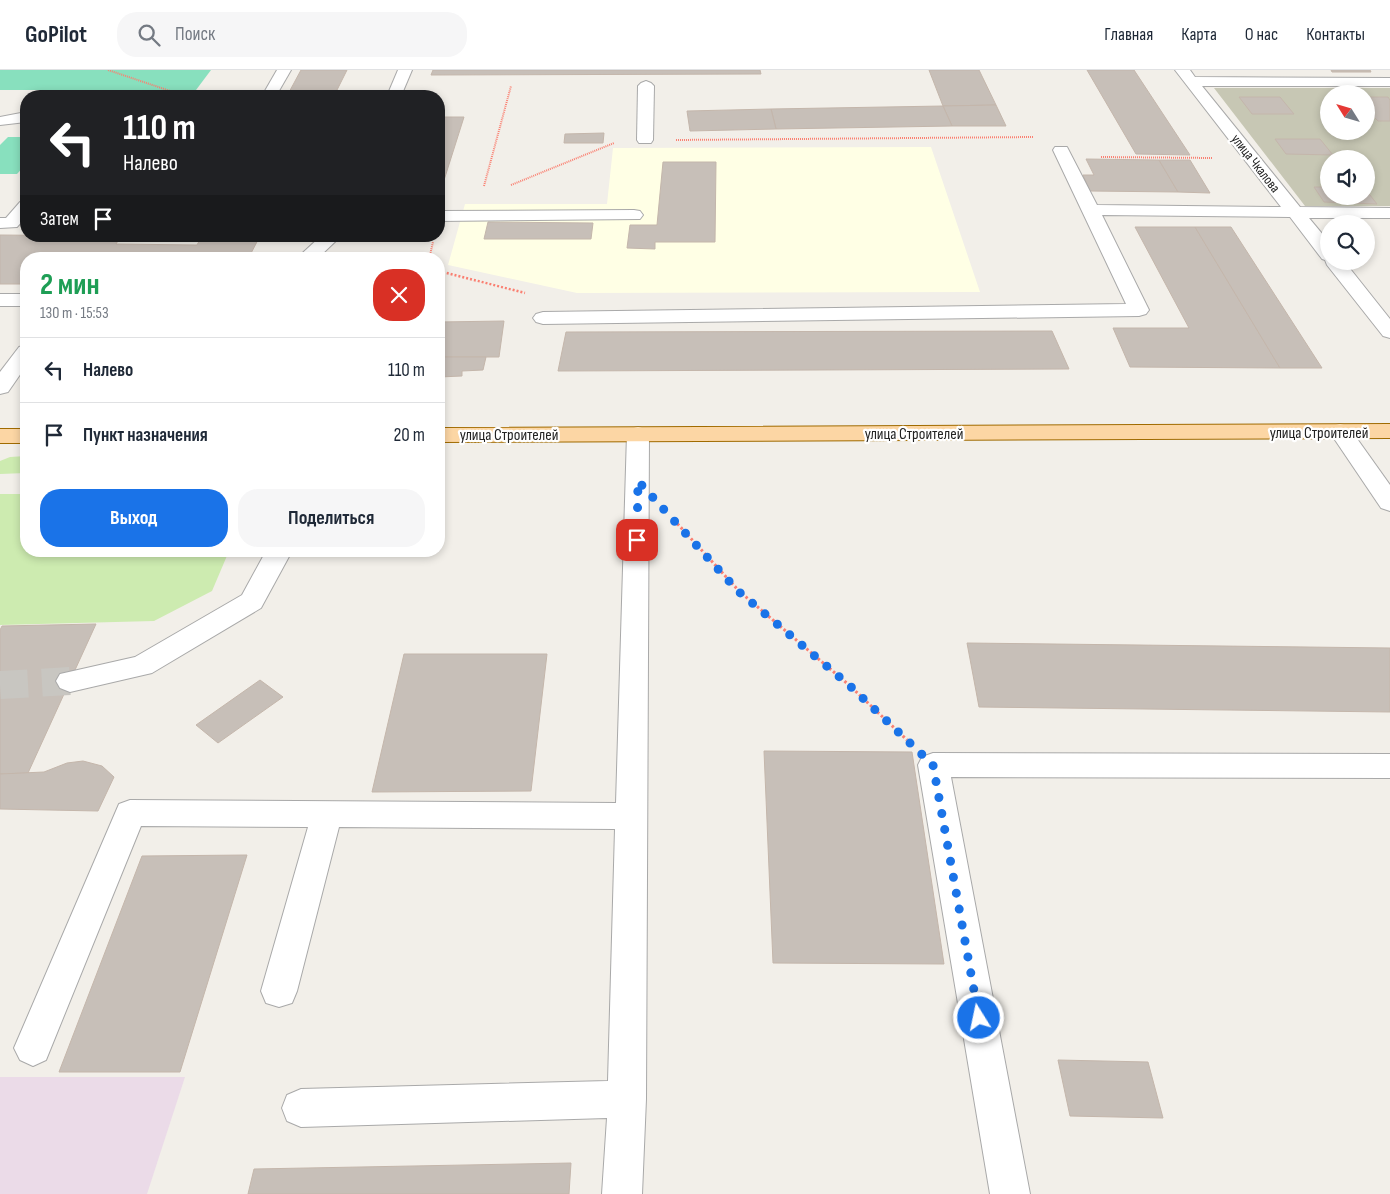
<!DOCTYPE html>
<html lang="ru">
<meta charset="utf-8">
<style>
:root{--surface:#fff;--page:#f6f6f7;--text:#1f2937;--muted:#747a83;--line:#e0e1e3;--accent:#1a73e8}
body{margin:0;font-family:"Sofia Sans Condensed",sans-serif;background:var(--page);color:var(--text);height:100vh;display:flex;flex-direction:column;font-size:19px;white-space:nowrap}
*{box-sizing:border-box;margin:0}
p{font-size:16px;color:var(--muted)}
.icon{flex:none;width:28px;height:28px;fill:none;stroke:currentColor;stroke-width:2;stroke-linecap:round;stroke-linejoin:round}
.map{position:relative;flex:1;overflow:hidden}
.drawer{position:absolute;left:20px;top:182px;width:425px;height:305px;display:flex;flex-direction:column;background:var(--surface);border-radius:20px;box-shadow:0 2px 8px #0003}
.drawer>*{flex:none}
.top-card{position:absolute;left:20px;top:20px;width:425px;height:152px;border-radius:20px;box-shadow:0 2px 8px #0003;background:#202124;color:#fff;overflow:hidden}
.needle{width:32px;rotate:307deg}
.controls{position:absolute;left:1320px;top:15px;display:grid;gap:10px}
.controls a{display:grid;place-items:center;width:55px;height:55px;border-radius:50%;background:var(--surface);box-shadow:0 2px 8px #0003;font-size:25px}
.pin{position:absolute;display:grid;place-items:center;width:42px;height:42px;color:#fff;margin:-21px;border-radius:10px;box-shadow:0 2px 8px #0006}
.me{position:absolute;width:55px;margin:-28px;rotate:350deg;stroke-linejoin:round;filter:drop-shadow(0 0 4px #0008)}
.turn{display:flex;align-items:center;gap:18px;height:105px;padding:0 20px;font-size:22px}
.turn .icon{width:65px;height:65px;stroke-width:2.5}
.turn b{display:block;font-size:35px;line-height:42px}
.then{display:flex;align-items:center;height:48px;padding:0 20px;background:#0003;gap:10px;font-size:19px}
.round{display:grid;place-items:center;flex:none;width:52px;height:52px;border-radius:20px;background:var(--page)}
.headline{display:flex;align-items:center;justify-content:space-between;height:85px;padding:0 20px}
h1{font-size:30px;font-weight:700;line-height:38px;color:#1e9e55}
.primary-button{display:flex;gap:10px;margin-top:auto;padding:10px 20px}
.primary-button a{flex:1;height:58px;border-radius:20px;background:var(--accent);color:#fff;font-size:20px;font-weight:700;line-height:58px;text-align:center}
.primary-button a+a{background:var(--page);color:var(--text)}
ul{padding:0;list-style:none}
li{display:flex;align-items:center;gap:15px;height:65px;padding:0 20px;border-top:1px solid var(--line)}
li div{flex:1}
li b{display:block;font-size:19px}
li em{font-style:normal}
header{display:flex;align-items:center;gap:30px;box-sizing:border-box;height:70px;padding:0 25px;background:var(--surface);border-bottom:1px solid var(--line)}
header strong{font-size:24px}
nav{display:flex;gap:28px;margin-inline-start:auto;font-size:18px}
.search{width:350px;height:45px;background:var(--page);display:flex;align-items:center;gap:12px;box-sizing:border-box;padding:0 18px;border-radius:20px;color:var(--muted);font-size:19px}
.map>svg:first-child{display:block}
.industrial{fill:#ebdbe8}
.education{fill:#ffffe5}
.construction{fill:#c7c7b4;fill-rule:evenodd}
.grass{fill:#cdebb0}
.pitch{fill:#88e0be}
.building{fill:#c7bfb8;stroke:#c4b6ab}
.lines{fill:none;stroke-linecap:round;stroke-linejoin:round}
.minor-tunnel{stroke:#c8c6c1;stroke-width:28;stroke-dasharray:28 14;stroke-linecap:butt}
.minor-casing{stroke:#a9a9a9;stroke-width:2}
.major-casing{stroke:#a06b00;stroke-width:2}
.path-far2{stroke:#fa8072;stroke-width:2;stroke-dasharray:1 1;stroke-linecap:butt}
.path-far1{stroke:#fa8072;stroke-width:2.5;stroke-dasharray:2 2;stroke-linecap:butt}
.path{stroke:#fa8072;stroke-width:3;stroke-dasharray:2.5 2.5;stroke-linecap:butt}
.minor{fill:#fff;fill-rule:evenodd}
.major{fill:#fcd6a4;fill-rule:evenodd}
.route{stroke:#1a73e8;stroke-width:9;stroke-dasharray:0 16.2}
.labels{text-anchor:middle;stroke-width:4.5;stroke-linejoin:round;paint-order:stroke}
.far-street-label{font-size:14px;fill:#222;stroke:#fff}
.street-label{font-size:16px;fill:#222;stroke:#fff}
</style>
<header>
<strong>GoPilot</strong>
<div class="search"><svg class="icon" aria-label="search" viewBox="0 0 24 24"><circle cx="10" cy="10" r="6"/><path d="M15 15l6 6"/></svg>Поиск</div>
<nav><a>Главная</a><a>Карта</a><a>О нас</a><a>Контакты</a></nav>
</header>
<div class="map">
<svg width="1390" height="1124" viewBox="0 0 1390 1124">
<rect width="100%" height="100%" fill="#f2efe9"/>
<!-- industrial -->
<polygon class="industrial" points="0,1007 185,1007 147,1124 0,1124"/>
<!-- education -->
<polygon class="education" points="931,77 980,222 577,223 448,195 465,134 607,134 613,78"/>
<!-- construction -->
<path class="construction" d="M 1214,18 L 1390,18 L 1390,136 L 1305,136 ZM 1329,24 L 1366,24 L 1366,61 L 1329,61 ZM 1329,89 L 1366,89 L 1366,126 L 1329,126 Z"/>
<!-- grass -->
<g class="grass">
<polygon points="26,386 26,403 0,404 0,391 10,387"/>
<polygon points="0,424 26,424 26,481 229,481 212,521 154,551 0,555"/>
</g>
<!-- pitch -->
<g class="pitch">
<polygon points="0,0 211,0 196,20 0,20"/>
<polygon points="8,67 26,67 26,94 17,104 0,104 0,75"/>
</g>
<!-- building -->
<g class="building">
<polygon points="301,0 347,0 334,26 287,26"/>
<polygon points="433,0 760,0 761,4 431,5"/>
<polygon points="929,0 979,0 996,35 943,36"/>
<polygon points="1087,0 1134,0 1190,85 1136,84"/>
<polygon points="1331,0 1370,0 1371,2 1332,2"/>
<polygon points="1239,27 1280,27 1294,44 1252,44"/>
<polygon points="1366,27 1388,27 1390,30 1390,51 1378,51 1366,39"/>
<polygon points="996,35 1006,56 952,56 943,36"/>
<polygon points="943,36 952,56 776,59 771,39"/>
<polygon points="771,39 776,59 690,61 687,41"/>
<polygon points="439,47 464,47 439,126"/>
<polygon points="604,63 603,73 564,73 565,64"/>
<polygon points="1275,69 1320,69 1333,85 1286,84"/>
<polygon points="1086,89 1159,90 1178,122 1090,121 1083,105 1094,105"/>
<polygon points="1159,90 1190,90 1210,123 1178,122"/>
<polygon points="663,92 716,92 715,172 655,172 655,179 627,178 630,155 657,155"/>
<polygon points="1314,117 1329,117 1329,126 1366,126 1366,120 1377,134 1324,132"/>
<polygon points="488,152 593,153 591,169 484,169"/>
<polygon points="1135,157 1195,157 1280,298 1130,297 1113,258 1189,258"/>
<polygon points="1195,157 1231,157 1322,298 1280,298"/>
<polygon points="0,165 121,166 116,174 197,175 202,166 260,166 248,189 26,189 26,214 0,214"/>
<polygon points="504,251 499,287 439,287 439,252"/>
<polygon points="1052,261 1069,299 558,301 566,262"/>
<polygon points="439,287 486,287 483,300 462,301 462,306 439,307"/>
<polygon points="96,554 28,703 0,704 0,560 2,556"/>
<polygon points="967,573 1390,578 1390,642 979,637"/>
<polygon points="404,584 547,584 531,721 372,722"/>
<polygon points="260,610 283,627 218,673 196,655"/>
<polygon points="764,681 912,682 944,894 773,893"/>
<polygon points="83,691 102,696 114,707 98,741 0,739 0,704 44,702 67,693"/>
<polygon points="247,785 180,1002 59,1002 142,786"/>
<polygon points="1058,990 1148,992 1163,1048 1070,1046"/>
<polygon points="571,1093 569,1124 248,1124 254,1099"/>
</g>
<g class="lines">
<!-- minor-tunnel -->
<polyline class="minor-tunnel" points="0,615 70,611"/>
<defs>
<g id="minor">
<polygon points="277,0 291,0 276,26 262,26"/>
<polygon points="398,0 412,0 401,26 387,26"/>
<polygon points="1175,0 1190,0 1195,7 1390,8 1390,16 1202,16 1300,137 1390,138 1390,148 1309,148 1329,172 1329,191 1344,191 1390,249 1390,268 1383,266 1327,195 1325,190 1322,189 1290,147 1102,145 1149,240 1146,244 1139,246 543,254 536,252 533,248 536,244 543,242 1126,234 1053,80 1055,77 1067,77 1097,135 1281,137"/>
<polygon points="646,11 651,13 654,16 653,70 651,73 639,73 637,70 638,16 641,13"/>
<polygon points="26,42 26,52 0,55 0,47"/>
<polygon points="26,131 26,147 17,157 0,158 0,148 6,148 20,132"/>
<polygon points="634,140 640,141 643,145 640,149 439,151 439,141"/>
<polygon points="321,166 341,166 317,189 296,189"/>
<rect x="0" y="224" width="26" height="12"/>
<polygon points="26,275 26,296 8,322 0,324 0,302 19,277"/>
<polygon points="1340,354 1348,356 1390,415 1390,441 1381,438 1329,361 1332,356"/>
<polygon points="638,357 646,359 649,364 646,1029 642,1124 602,1124 607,1048 301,1057 287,1051 282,1038 287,1025 301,1019 608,1011 615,759 339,757 297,921 292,933 279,937 266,933 261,921 308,757 141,756 46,990 33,996 20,990 14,978 119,734 130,730 616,733 627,364 630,359"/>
<polygon points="266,481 292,481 261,538 152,603 70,622 60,618 56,611 60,604 135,587 242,525"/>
<polygon points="933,683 1390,684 1390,708 951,707 1030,1124 990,1124 918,695 922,687"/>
</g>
<g id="major">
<polygon points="1390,354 1390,368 439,372 439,358"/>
<rect x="0" y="359" width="26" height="14"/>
</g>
</defs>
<!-- minor casing -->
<use href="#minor" class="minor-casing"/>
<!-- major casing -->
<use href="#major" class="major-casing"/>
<!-- path-far2 -->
<g class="path-far2">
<polyline points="108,0 185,26"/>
<polyline points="676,70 1033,67"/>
<polyline points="1101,87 1212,88"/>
<polyline points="511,115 614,73"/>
<polyline points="484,116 511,16"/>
<polyline points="430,185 433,172"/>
</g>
<!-- path-far1 -->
<g class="path-far1">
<polyline points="429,189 430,184"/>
<polyline points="439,201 525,223"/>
</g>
<!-- path -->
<polyline class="path" points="674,450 739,521 849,615 907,670"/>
<!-- minor -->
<use href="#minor" class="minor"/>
<!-- major -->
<use href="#major" class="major"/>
</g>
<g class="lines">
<!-- route -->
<polyline class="route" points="637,470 638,411 738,521 849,615 933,695 979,948"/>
</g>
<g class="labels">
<!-- far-street labels -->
<g class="far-street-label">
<text transform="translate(1256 93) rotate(52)" y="5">улица Чкалова</text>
</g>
<!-- street labels -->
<g class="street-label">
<text x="1319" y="368">улица Строителей</text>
<text x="914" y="369">улица Строителей</text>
<text x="509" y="370">улица Строителей</text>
</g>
</g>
</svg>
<div class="controls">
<a><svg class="needle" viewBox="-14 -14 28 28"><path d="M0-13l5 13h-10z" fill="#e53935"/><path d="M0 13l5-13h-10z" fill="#747a83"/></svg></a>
<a><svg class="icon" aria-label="sound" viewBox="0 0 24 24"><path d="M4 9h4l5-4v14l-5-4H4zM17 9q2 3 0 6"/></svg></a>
<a><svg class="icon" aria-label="search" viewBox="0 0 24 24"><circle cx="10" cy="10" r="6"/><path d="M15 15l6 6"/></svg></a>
</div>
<div class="pin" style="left:637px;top:470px;background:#d93025"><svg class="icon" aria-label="arrive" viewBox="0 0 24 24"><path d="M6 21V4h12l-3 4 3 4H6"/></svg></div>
<svg class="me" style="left:979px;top:948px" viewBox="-20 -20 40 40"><circle r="17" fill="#1a73e8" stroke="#fff" stroke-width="3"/><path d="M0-11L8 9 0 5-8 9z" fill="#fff"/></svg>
<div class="top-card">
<div class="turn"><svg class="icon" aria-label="left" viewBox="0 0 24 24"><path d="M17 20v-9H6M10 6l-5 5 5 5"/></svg><div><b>110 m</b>Налево</div></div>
<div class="then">Затем<svg class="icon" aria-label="arrive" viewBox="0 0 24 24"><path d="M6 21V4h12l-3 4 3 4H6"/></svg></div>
</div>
<section class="drawer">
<div class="headline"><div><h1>2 мин</h1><p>130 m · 15:53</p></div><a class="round" style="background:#d93025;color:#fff"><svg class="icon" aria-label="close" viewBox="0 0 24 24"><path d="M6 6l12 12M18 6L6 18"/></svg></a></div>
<ul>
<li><svg class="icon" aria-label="left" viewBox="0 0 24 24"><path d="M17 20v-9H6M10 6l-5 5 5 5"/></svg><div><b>Налево</b></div><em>110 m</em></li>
<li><svg class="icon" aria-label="arrive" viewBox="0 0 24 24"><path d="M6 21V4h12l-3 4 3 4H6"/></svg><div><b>Пункт назначения</b></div><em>20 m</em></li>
</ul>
<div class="primary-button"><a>Выход</a><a>Поделиться</a></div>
</section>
</div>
